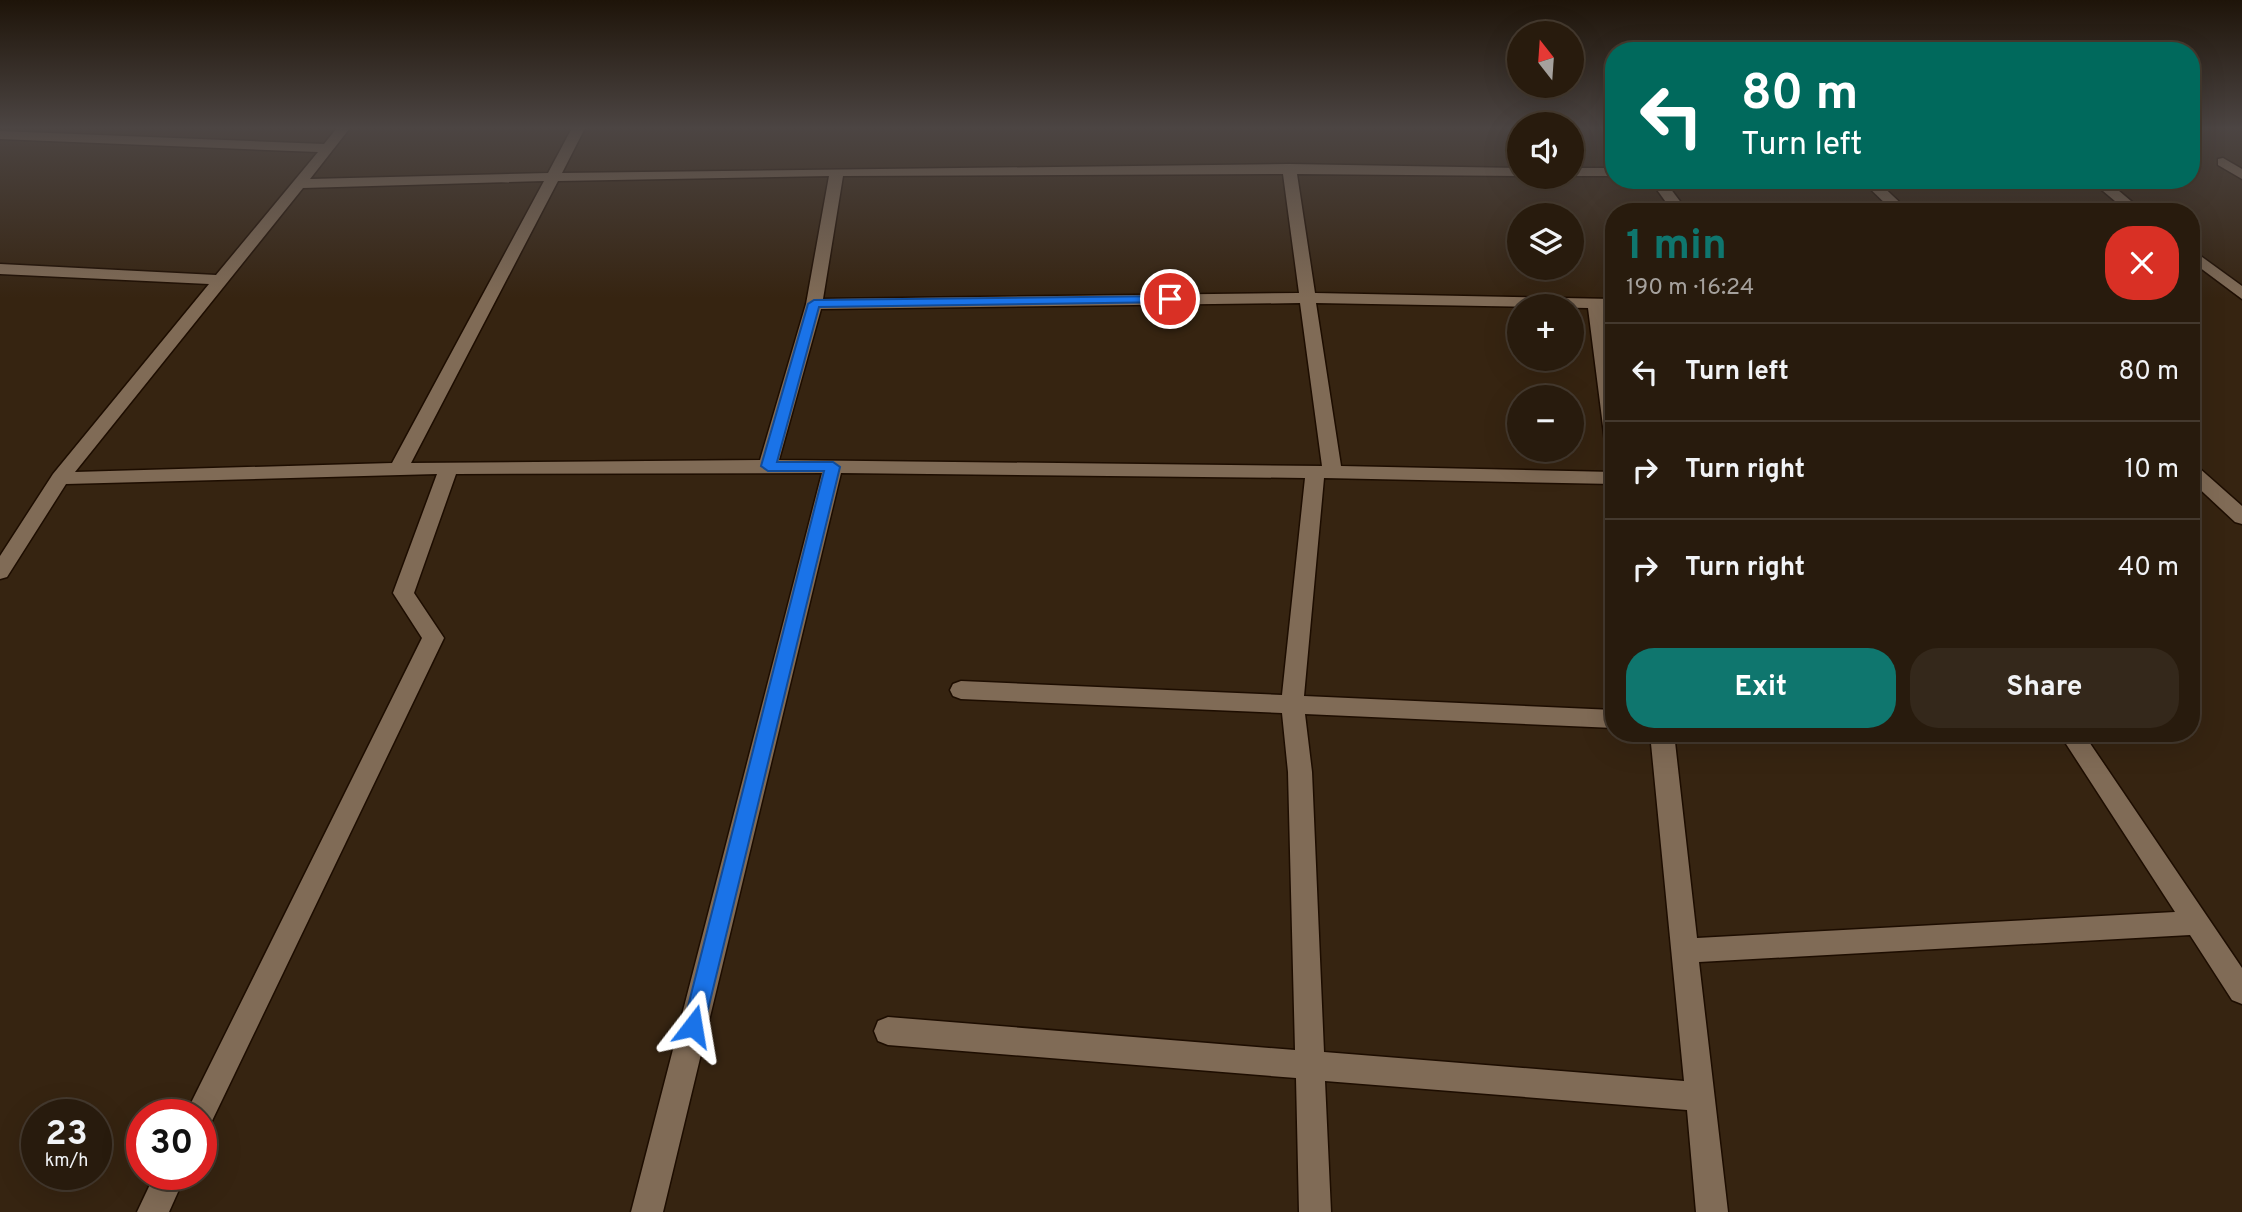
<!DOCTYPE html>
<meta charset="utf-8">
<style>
:root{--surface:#281b0d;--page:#34281b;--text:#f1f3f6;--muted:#a5a19d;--line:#44392e;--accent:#0f766e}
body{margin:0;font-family:Overpass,sans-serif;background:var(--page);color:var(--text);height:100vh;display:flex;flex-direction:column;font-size:26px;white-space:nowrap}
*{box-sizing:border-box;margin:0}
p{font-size:23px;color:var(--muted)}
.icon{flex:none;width:38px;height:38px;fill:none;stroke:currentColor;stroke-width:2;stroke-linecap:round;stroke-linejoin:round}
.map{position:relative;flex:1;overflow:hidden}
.sheet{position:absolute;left:1605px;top:203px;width:595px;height:539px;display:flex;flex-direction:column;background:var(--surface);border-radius:28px;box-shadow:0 7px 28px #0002,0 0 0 2px var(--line)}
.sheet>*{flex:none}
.hud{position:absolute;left:1605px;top:42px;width:595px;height:147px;border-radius:28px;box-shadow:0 7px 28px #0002,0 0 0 2px var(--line);background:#00695c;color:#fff;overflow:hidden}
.needle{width:46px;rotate:343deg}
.fabs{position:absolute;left:1507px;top:21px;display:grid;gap:14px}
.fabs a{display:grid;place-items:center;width:77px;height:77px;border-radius:50%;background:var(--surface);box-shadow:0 7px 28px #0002,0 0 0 2px var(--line);font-size:35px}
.speed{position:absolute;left:21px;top:1099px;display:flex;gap:14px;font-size:35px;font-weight:700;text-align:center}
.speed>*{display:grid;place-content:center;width:91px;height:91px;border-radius:50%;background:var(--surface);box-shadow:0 7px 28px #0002,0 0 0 2px var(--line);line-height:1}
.speed small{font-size:18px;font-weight:400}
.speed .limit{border:10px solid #d22;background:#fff;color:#111}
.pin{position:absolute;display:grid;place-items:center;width:60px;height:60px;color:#fff;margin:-30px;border:4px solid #fff;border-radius:50%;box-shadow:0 2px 7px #0007}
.me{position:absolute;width:77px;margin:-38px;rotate:14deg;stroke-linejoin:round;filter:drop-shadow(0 0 5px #0008)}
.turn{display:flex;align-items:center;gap:24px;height:147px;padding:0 21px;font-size:32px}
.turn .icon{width:91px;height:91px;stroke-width:2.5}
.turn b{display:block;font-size:49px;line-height:60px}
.round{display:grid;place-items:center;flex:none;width:74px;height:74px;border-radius:28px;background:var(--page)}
.headline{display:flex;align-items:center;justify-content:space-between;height:119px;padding:0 21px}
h1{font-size:42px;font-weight:700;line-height:52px;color:var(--accent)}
.action{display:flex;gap:14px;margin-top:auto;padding:14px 21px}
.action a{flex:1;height:80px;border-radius:28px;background:var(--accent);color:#fff;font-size:28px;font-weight:700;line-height:80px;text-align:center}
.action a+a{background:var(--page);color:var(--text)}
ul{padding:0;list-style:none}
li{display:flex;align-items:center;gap:21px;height:98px;padding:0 21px;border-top:2px solid var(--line)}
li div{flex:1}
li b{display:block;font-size:26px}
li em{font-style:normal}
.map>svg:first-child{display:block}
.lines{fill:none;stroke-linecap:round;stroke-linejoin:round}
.minor-casing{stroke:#1d0d00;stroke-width:3}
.minor{fill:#806b56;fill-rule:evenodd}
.route{fill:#1a73e8;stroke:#114b97;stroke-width:2}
</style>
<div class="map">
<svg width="2242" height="1212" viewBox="0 0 2242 1212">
<rect width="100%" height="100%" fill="#362411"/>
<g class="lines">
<defs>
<g id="minor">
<path d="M 337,128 L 350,128 L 310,179 L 548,173 L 572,128 L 585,128 L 562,173 L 1289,164 L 1519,168 L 1519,176 L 1297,174 L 1315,293 L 1614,299 L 1614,309 L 1604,309 L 1614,373 L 1614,448 L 1605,442 L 1588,308 L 1316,303 L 1341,466 L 1614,472 L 1614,484 L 1324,478 L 1304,696 L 1614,710 L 1614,728 L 1305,714 L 1312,772 L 1324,1052 L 1684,1081 L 1650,733 L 1674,733 L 1697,938 L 2175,912 L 2059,733 L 2083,733 L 2242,968 L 2242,1004 L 2232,1000 L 2190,935 L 1699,962 L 1728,1212 L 1696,1212 L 1687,1110 L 1325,1081 L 1331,1212 L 1299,1212 L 1296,1078 L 888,1045 L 878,1041 L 874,1031 L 878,1021 L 888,1017 L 1295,1050 L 1288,772 L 1282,713 L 961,699 L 953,696 L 950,690 L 953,684 L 961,681 L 1282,695 L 1305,478 L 841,473 L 663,1212 L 631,1212 L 822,473 L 456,474 L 414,593 L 444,638 L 210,1125 L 201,1129 L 201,1115 L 185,1115 L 190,1105 L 422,638 L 393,593 L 437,474 L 66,484 L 7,577 L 0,579 L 0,556 L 53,474 L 209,284 L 0,274 L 0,264 L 216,275 L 318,152 L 0,139 L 0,131 L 324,144 ZM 1283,174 L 1299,293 L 823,299 L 843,176 ZM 829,176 L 806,304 L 760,460 L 411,463 L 558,181 ZM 544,181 L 392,463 L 75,472 L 303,188 ZM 1300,303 L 1322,466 L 779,460 L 821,309 Z"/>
<polygon points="1607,128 1614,128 1614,133"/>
<polygon points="2223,158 2242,169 2242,179 2218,165 2218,159"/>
<rect x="1572" y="168" width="42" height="8"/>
<polygon points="1650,180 1664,180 1688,212 1673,212"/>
<polygon points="1861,180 1876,180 1910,212 1894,212"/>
<polygon points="2090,180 2106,180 2144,212 2128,212"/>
<polygon points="2191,249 2242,286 2242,299 2191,261"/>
<polygon points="2191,465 2198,467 2242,506 2242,524 2235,522 2191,481"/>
<polygon points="155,1174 186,1174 169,1212 137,1212"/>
</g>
</defs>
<!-- minor casing -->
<use href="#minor" class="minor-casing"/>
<!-- minor -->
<use href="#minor" class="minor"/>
</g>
<!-- sky -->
<linearGradient id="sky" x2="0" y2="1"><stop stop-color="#1e1409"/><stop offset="0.43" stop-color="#4c4543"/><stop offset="1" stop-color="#4c4543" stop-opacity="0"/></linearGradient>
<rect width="2242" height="298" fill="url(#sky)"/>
<!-- route -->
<polygon class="route" points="1170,296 1174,297 1174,302 819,307 777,462 833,462 840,467 704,1026 701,1033 693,1036 686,1033 683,1026 824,471 768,471 761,466 808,304 814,300"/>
</svg>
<div class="fabs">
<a><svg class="needle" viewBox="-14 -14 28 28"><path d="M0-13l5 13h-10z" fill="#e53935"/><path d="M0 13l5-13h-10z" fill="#a5a19d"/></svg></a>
<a><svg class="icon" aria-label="sound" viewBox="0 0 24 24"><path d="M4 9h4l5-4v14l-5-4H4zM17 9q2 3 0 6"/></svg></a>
<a><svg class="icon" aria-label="layers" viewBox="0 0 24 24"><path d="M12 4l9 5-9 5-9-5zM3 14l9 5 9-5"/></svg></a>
<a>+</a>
<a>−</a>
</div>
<div class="speed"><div>23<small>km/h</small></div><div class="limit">30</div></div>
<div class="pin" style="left:1170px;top:299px;background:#d93025"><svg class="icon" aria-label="arrive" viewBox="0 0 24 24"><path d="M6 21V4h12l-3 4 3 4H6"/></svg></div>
<svg class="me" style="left:693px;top:1026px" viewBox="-20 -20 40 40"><path d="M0-17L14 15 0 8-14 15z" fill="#1a73e8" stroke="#fff" stroke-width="4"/></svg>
<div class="hud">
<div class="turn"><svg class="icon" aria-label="left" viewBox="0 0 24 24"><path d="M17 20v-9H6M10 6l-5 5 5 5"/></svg><div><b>80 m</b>Turn left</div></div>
</div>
<section class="sheet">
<div class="headline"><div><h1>1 min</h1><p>190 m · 16:24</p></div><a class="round" style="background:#d93025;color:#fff"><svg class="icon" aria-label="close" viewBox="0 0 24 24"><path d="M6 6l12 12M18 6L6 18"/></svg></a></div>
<ul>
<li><svg class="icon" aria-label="left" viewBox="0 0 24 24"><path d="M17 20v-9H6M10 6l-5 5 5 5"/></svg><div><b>Turn left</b></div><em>80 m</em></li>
<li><svg class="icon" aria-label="right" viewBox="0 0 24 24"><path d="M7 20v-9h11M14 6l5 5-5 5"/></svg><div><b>Turn right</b></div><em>10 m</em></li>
<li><svg class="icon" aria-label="right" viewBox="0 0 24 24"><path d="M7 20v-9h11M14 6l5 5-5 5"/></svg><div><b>Turn right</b></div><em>40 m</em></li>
</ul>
<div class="action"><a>Exit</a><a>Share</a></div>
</section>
</div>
